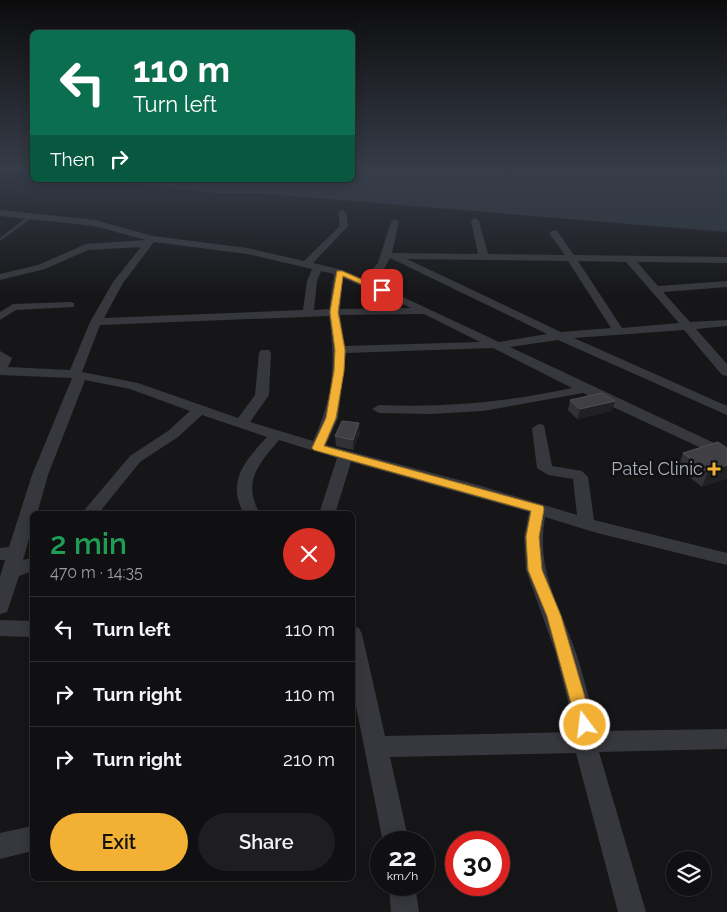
<!DOCTYPE html>
<meta charset="utf-8">
<style>
:root{--surface:#101012;--page:#1e1e20;--text:#f1f3f6;--muted:#9c9d9f;--line:#303032;--accent:#f2b134}
body{margin:0;font-family:Raleway,sans-serif;background:var(--page);color:var(--text);height:100vh;display:flex;flex-direction:column;font-size:19px;white-space:nowrap}
*{box-sizing:border-box;margin:0}
p{font-size:16px;color:var(--muted)}
.icon{flex:none;width:28px;height:28px;fill:none;stroke:currentColor;stroke-width:2;stroke-linecap:round;stroke-linejoin:round}
.map{position:relative;flex:1;overflow:hidden}
.sheet{position:absolute;left:30px;top:511px;width:325px;height:370px;display:flex;flex-direction:column;background:var(--surface);border-radius:8px;box-shadow:0 2px 12px #0003,0 0 0 1px var(--line)}
.sheet>*{flex:none}
.banner{position:absolute;left:30px;top:30px;width:325px;height:152px;border-radius:8px;box-shadow:0 2px 12px #0003,0 0 0 1px var(--line);background:#0b6e4f;color:#fff;overflow:hidden}
.buttons{position:absolute;left:666px;top:851px;display:grid;gap:10px}
.buttons a{display:grid;place-items:center;width:45px;height:45px;border-radius:50%;background:var(--surface);box-shadow:0 2px 12px #0003,0 0 0 1px var(--line);font-size:25px}
.speed{position:absolute;left:370px;top:831px;display:flex;gap:10px;font-size:25px;font-weight:700;text-align:center}
.speed>*{display:grid;place-content:center;width:65px;height:65px;border-radius:50%;background:var(--surface);box-shadow:0 2px 12px #0003,0 0 0 1px var(--line);line-height:1}
.speed small{font-size:12px;font-weight:400}
.speed .limit{border:8px solid #d22;background:#fff;color:#111}
.pin{position:absolute;display:grid;place-items:center;width:42px;height:42px;color:#fff;margin:-21px;border-radius:10px;box-shadow:0 2px 8px #0006}
.me{position:absolute;width:55px;margin:-28px;rotate:345deg;stroke-linejoin:round;filter:drop-shadow(0 0 4px #0008)}
.turn{display:flex;align-items:center;gap:18px;height:105px;padding:0 20px;font-size:22px}
.turn .icon{width:65px;height:65px;stroke-width:2.5}
.turn b{display:block;font-size:35px;line-height:42px}
.then{display:flex;align-items:center;height:48px;padding:0 20px;background:#0003;gap:10px;font-size:19px}
.round{display:grid;place-items:center;flex:none;width:52px;height:52px;border-radius:26px;background:var(--page)}
.head{display:flex;align-items:center;justify-content:space-between;height:85px;padding:0 20px}
h1{font-size:30px;font-weight:600;line-height:38px;color:#1e9e55}
.cta{display:flex;gap:10px;margin-top:auto;padding:10px 20px}
.cta a{flex:1;height:58px;border-radius:30px;background:var(--accent);color:#111;font-size:20px;font-weight:600;line-height:58px;text-align:center}
.cta a+a{background:var(--page);color:var(--text)}
ul{padding:0;list-style:none}
li{display:flex;align-items:center;gap:15px;height:65px;padding:0 20px;border-top:1px solid var(--line)}
li div{flex:1}
li b{display:block;font-size:19px}
li em{font-style:normal}
.map>svg:first-child{display:block}
.water{fill:#2c353c}
.lines{fill:none;stroke-linecap:round;stroke-linejoin:round}
.lane{fill:#37383d;fill-rule:evenodd}
.street{fill:#37383d;fill-rule:evenodd}
.wall{fill:#323236}
.shaded-wall{fill:#212124}
.building{fill:#3f3f44;stroke:#4f5156}
.route{fill:#f2b134;stroke:#9d7322}
.poi-dot{fill:#f2b134;stroke:#111113;stroke-width:2}
.labels{text-anchor:middle;stroke-width:5;stroke-linejoin:round;paint-order:stroke}
.poi-label{font-size:18px;fill:#a8adb8;stroke:#111113;text-anchor:end}
</style>
<div class="map">
<svg width="727" height="912" viewBox="0 0 727 912">
<rect width="100%" height="100%" fill="#161618"/>
<!-- water -->
<polygon class="water" points="353,170 727,170 727,232 267,194 216,193 102,180 352,180"/>
<g class="lines">
<!-- lane -->
<polygon class="lane" points="30,215 34,216 0,241 0,238"/>
<!-- street -->
<g class="street">
<path d="M 0,210 L 95,220 L 153,236 L 247,248 L 304,261 L 340,226 L 338,213 L 342,210 L 346,213 L 348,226 L 313,263 L 343,270 L 364,279 L 378,263 L 391,222 L 395,219 L 399,222 L 392,253 L 478,254 L 471,221 L 475,218 L 479,221 L 488,254 L 565,255 L 549,233 L 554,230 L 557,231 L 574,255 L 727,257 L 727,263 L 637,262 L 658,286 L 727,281 L 727,287 L 663,292 L 690,322 L 727,320 L 727,326 L 696,329 L 727,364 L 727,376 L 722,375 L 684,330 L 574,338 L 727,406 L 727,415 L 558,340 L 510,347 L 727,449 L 727,460 L 583,393 L 483,411 L 431,414 L 379,413 L 372,409 L 379,405 C 444,408 508,402 572,388 L 493,348 L 346,353 L 338,418 L 326,445 L 478,485 L 577,515 L 573,479 L 548,475 L 537,468 L 532,428 L 539,424 L 544,425 L 552,466 L 582,471 L 588,477 L 594,520 L 727,553 L 727,565 L 597,533 L 545,517 C 536,571 558,601 575,650 C 584,676 590,704 598,731 L 727,729 L 727,749 L 599,752 L 646,912 L 618,912 L 576,753 L 390,757 L 409,842 L 383,842 L 352,686 L 352,626 L 359,628 L 362,634 L 385,736 L 576,732 L 555,651 L 526,570 L 524,537 L 529,512 L 351,462 L 335,514 L 319,514 L 337,458 L 279,440 C 258,465 242,482 260,514 L 244,514 C 226,481 245,461 267,437 L 202,415 L 178,437 L 140,462 L 98,514 L 81,514 L 130,456 L 168,431 L 190,411 L 130,389 L 85,380 L 48,475 L 37,514 L 32,514 L 32,528 L 23,560 L 32,558 L 32,571 L 19,576 L 7,612 L 0,614 L 0,577 L 5,560 L 0,560 L 0,548 L 9,547 L 32,475 L 72,378 L 0,375 L 0,351 L 12,358 L 8,367 L 70,370 L 90,322 L 113,282 L 141,247 L 88,250 L 45,269 L 0,280 L 0,274 L 38,265 L 86,244 L 146,240 L 94,226 L 0,216 ZM 154,242 L 247,254 L 312,269 L 307,281 L 303,310 L 104,318 L 123,283 ZM 390,258 L 547,334 L 499,342 L 373,283 L 382,273 ZM 407,259 L 568,261 L 611,328 L 561,332 ZM 578,261 L 626,262 L 679,323 L 622,328 ZM 321,271 L 334,274 L 329,309 L 314,310 L 317,281 ZM 343,278 L 411,308 L 340,309 ZM 424,314 L 480,342 L 345,346 L 340,315 ZM 329,316 C 336,362 333,399 313,441 L 250,422 L 269,395 L 271,353 L 269,350 L 261,350 L 259,353 L 255,395 L 238,418 L 138,383 L 82,372 L 100,325 Z"/>
<polygon points="70,302 74,303 74,307 16,310 0,320 0,312 13,304"/>
<polygon points="0,620 32,621 32,637 0,636"/>
<polygon points="32,826 32,851 0,859 0,833"/>
<polygon points="389,885 415,885 419,912 391,912"/>
</g>
</g>
<!-- wall -->
<g class="wall">
<polygon points="570,400 612,411 577,419 568,410"/>
<polygon points="360,433 353,450 336,446 335,436"/>
<polygon points="727,448 702,487 678,468 683,453"/>
</g>
<!-- shaded-wall -->
<g class="shaded-wall">
<polygon points="615,401 612,411 577,419 580,409"/>
<polygon points="359,423 360,433 353,450 353,440"/>
<polygon points="727,465 727,479 702,487 708,472"/>
</g>
<!-- building -->
<g class="building">
<polygon points="602,393 615,401 580,409 570,400"/>
<polygon points="342,421 359,423 353,440 335,436"/>
<polygon points="718,442 727,448 727,465 708,472 683,453"/>
</g>
<!-- sky -->
<linearGradient id="sky" x2="0" y2="1"><stop stop-color="#0c0c0d"/><stop offset="0.57" stop-color="#363c48"/><stop offset="1" stop-color="#363c48" stop-opacity="0"/></linearGradient>
<rect width="727" height="297" fill="url(#sky)"/>
<!-- route -->
<polygon class="route" points="337,271 342,271 386,290 379,292 343,276 338,312 345,350 344,371 336,418 324,446 543,506 544,509 539,537 542,570 561,616 593,725 591,730 585,732 579,730 577,725 547,616 528,570 526,537 531,511 314,450 312,448 326,418 334,371 335,350 330,312"/>
<!-- markers -->
<path class="poi-dot" d="M711.5 461.5h5v5h5v5h-5v5h-5v-5h-5v-5h5z"/>
<g class="labels">
<!-- poi labels -->
<g class="poi-label">
<text x="703" y="475">Patel Clinic</text>
</g>
</g>
</svg>
<div class="buttons">
<a><svg class="icon" aria-label="layers" viewBox="0 0 24 24"><path d="M12 4l9 5-9 5-9-5zM3 14l9 5 9-5"/></svg></a>
</div>
<div class="speed"><div>22<small>km/h</small></div><div class="limit">30</div></div>
<div class="pin" style="left:382px;top:290px;background:#d93025"><svg class="icon" aria-label="arrive" viewBox="0 0 24 24"><path d="M6 21V4h12l-3 4 3 4H6"/></svg></div>
<svg class="me" style="left:585px;top:725px" viewBox="-20 -20 40 40"><circle r="17" fill="#f2b134" stroke="#fff" stroke-width="3"/><path d="M0-11L8 9 0 5-8 9z" fill="#fff"/></svg>
<div class="banner">
<div class="turn"><svg class="icon" aria-label="left" viewBox="0 0 24 24"><path d="M17 20v-9H6M10 6l-5 5 5 5"/></svg><div><b>110 m</b>Turn left</div></div>
<div class="then">Then<svg class="icon" aria-label="right" viewBox="0 0 24 24"><path d="M7 20v-9h11M14 6l5 5-5 5"/></svg></div>
</div>
<section class="sheet">
<div class="head"><div><h1>2 min</h1><p>470 m · 14:35</p></div><a class="round" style="background:#d93025;color:#fff"><svg class="icon" aria-label="close" viewBox="0 0 24 24"><path d="M6 6l12 12M18 6L6 18"/></svg></a></div>
<ul>
<li><svg class="icon" aria-label="left" viewBox="0 0 24 24"><path d="M17 20v-9H6M10 6l-5 5 5 5"/></svg><div><b>Turn left</b></div><em>110 m</em></li>
<li><svg class="icon" aria-label="right" viewBox="0 0 24 24"><path d="M7 20v-9h11M14 6l5 5-5 5"/></svg><div><b>Turn right</b></div><em>110 m</em></li>
<li><svg class="icon" aria-label="right" viewBox="0 0 24 24"><path d="M7 20v-9h11M14 6l5 5-5 5"/></svg><div><b>Turn right</b></div><em>210 m</em></li>
</ul>
<div class="cta"><a>Exit</a><a>Share</a></div>
</section>
</div>
